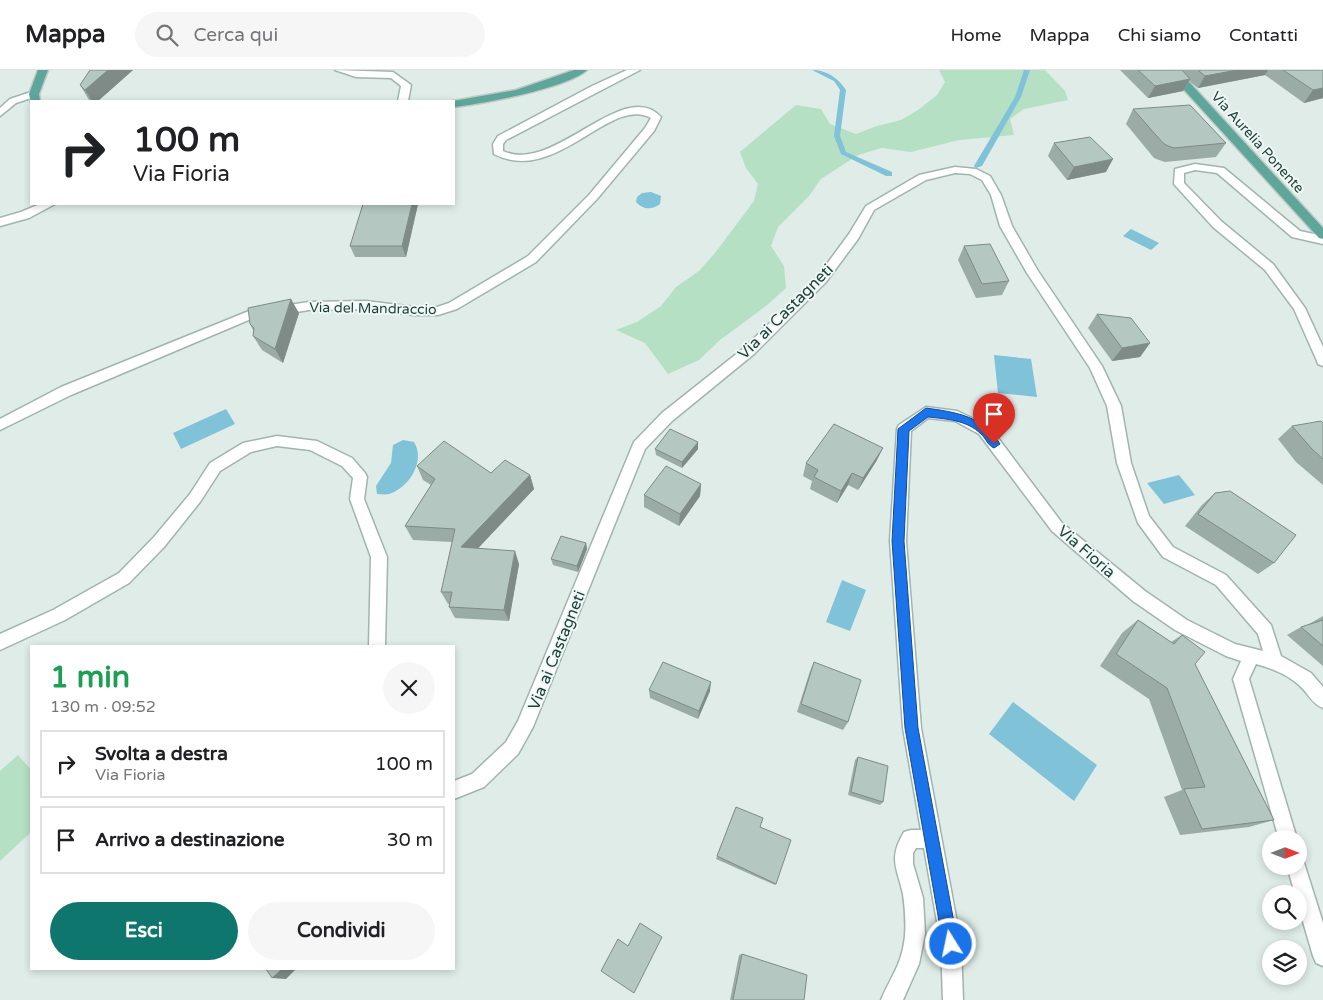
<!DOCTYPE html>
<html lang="it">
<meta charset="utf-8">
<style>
:root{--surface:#fff;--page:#f6f6f6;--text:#202124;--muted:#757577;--line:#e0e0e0;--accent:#0f766e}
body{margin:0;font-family:"Varela Round",sans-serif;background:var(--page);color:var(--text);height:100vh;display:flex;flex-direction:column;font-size:19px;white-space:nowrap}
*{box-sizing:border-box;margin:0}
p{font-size:16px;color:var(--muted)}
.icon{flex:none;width:28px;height:28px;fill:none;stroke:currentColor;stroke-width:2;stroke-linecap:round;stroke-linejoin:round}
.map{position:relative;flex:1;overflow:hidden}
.drawer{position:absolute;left:30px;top:575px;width:425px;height:325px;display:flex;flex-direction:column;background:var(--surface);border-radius:0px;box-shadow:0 2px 8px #0003}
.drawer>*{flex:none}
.hud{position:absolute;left:30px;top:30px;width:425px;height:105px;border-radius:0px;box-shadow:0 2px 8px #0003;background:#fff;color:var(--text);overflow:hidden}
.needle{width:32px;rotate:90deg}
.controls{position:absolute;left:1262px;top:760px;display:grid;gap:10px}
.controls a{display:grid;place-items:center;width:45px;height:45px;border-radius:50%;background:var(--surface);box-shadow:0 2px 8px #0003;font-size:25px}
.pin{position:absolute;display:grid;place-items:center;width:42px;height:42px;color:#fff;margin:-51px -21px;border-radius:50% 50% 50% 0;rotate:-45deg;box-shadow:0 0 5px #0007}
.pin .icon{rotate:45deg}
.me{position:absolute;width:55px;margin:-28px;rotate:350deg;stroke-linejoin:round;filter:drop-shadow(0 0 4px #0008)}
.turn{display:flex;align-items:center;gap:18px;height:105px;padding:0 20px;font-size:22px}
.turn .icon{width:65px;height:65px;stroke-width:2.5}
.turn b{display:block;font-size:35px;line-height:42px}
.round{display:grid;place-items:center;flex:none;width:52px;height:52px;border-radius:26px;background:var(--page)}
.overview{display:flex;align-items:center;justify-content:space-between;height:85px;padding:0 20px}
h1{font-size:30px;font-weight:700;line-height:38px;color:#1e9e55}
.primary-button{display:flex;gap:10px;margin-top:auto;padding:10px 20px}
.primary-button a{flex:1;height:58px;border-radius:30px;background:var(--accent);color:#fff;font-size:20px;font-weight:700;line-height:58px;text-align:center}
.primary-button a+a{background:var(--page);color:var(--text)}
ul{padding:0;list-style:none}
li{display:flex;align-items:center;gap:15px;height:68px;margin:0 10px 8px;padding:0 10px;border:2px solid var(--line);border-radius:0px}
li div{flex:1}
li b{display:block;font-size:19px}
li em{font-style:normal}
header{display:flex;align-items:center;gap:30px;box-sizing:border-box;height:70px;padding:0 25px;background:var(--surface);border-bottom:1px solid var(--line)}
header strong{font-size:24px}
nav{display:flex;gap:28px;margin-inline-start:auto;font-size:18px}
.search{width:350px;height:45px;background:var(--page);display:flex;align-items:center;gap:12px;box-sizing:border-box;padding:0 18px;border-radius:28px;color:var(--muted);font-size:19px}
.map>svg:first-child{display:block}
.green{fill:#b5e0c4}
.water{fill:#80c2d8}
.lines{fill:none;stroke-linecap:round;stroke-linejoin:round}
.stream{fill:#80c2d8;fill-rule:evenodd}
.street-casing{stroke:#a1b4af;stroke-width:3}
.primary-casing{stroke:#c0c9c7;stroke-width:3}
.street{fill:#fff;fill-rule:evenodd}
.primary{fill:#5ea69a;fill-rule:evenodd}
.wall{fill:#9baba5}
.shaded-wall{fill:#7e8b86}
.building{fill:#b4c7c0;stroke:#7e8b86}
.route{fill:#1a73e8;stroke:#114b97}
.labels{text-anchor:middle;stroke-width:4;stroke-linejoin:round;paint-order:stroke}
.far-street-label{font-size:14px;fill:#1e3e38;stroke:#eff8f5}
.street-label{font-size:16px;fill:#1e3e38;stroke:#eff8f5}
</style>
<header>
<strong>Mappa</strong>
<div class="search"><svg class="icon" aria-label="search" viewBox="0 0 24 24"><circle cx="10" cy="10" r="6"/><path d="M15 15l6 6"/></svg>Cerca qui</div>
<nav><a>Home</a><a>Mappa</a><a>Chi siamo</a><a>Contatti</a></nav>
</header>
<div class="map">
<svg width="1323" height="930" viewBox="0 0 1323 930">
<rect width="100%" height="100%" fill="#dfece7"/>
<!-- green -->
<g class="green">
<polygon points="939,0 1045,0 1065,21 1068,30 1024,39 1010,49 1014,65 959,70 911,82 882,78 858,85 821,109 809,126 778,157 771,176 784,196 786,218 766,236 720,270 699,290 668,304 645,273 616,260 637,252 661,236 676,217 699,201 715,183 754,131 758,114 746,98 740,82 796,35 821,39 830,54 856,64 877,56 901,50 918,40 937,25 945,12"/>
<polygon points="18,685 31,700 31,762 0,791 0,701"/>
</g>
<!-- water -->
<g class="water">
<path d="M 651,122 L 661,126 L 660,134 C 652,140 643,140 636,132 L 637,127 L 642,123 Z"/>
<polygon points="1131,159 1159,173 1151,180 1123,166"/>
<polygon points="994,285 1031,289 1037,327 998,323"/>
<polygon points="226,339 235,354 181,379 173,363"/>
<path d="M 403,370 L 414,372 C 426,391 409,418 389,424 C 385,425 381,424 377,424 L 376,416 L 391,393 L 393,375 Z"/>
<polygon points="1179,405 1195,425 1164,434 1147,413"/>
<polygon points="842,510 866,520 850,561 826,552"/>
<polygon points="1013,632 1097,695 1074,731 989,664"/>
</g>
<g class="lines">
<!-- stream -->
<g class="stream">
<path d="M 812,0 C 827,0 838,8 846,20 L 840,66 L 846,82 L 892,102 L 892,106 L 886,106 L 841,84 L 834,66 L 840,20 L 834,11 Z"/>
<polygon points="1024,0 1030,0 1021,27 982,96 976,98 974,96 1015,27"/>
</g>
<defs>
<g id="street">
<polygon points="335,0 393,2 411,15 408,31 398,31 401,16 391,8 356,7"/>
<path d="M 627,0 L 640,0 L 506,70 L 503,74 L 503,81 C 554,105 623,6 661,47 L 654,61 L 597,129 L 536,192 L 457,239 L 438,245 L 414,245 L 366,239 L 309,240 L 251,249 L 71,325 L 0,360 L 0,349 L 61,317 L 249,241 L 309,232 L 366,231 L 414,237 L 437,237 L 449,233 L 528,186 L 589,125 L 645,58 L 651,48 C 610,25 556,116 494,84 L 493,74 L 498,66 L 592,16 Z"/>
<polygon points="34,21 37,22 37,26 16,33 0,46 0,38 10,29"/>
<polygon points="1195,94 1224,98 1300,161 1323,166 1323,174 1292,167 1217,103 1195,100 1184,103 1184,113 1221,151 1273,194 1305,238 1323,277 1323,296 1318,294 1317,291 1294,239 1265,200 1213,157 1174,114 1175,99"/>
<path d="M 955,97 L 976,99 L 990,106 L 1001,125 L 1012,156 L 1038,201 L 1102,296 L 1121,336 L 1131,393 L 1149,446 L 1173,477 L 1226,505 L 1271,555 L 1281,586 L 1311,603 L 1323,617 L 1323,638 C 1312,634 1308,623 1300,616 C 1289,605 1271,598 1256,594 L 1249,609 L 1297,769 L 1279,769 L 1233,609 L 1241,591 L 1226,586 L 1175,560 L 1133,531 L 1052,461 L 979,364 L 955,351 L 928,348 L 911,361 L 906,471 L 921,658 L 961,874 L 963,930 L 943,930 L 941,874 L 924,778 L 916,778 L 913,783 L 913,794 L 923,828 L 925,864 L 919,894 L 903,930 L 881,930 C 891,906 902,895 905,866 C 906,852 905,838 903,824 C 897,797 888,789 904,762 L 911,760 L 921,760 L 903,658 L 890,471 L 897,359 L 899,355 L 926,337 L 957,341 L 989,356 L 1062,453 L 1145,521 L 1187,550 L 1235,574 L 1263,581 L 1258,564 L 1216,515 L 1163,487 L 1138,453 L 1117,393 L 1107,336 L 1090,298 L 1027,203 L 1000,156 L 991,125 L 982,110 L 970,104 L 955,103 L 926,110 L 874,140 L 858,169 L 826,212 L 754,284 L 672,351 L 645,379 L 533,657 L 518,684 L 484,717 L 454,729 L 454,711 L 472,704 L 506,672 L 518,651 L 634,372 L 662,343 L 744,278 L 818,206 L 849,164 L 866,136 L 919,105 Z"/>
<polygon points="40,134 55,134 29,148 0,156 0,148 21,142"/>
<polygon points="277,366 317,371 352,388 365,403 367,407 364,429 387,487 385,576 369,576 371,487 350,429 353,408 342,396 310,380 277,376 251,382 220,401 200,432 164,477 129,513 65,550 0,580 0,564 53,540 119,503 154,467 190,424 210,393 243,373"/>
<polygon points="1299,788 1303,789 1305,796 1323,853 1323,896 1316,893 1313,886 1299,838 1299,824 1295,824 1287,796 1299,796"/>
</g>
<g id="primary">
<polygon points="38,0 48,0 39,24 40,31 31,33 29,24"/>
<path d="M 574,0 L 587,0 C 568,18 481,34 454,37 L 453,31 L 516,20 Z"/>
<polygon points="1166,0 1176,0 1190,13 1323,158 1323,169 1319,168"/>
</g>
</defs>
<!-- street casing -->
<use href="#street" class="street-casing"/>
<!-- primary casing -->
<use href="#primary" class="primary-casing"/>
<!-- street -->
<use href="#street" class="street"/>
<!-- primary -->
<use href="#primary" class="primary"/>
</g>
<!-- wall -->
<g class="wall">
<polygon points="90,0 133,0 98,31 91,31 89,30 80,15"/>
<polygon points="1120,0 1323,0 1323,28 1304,33 1265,5 1198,18 1189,11 1183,21 1148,28"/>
<polygon points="1133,39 1226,73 1216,87 1165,92 1159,90 1154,88 1126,54"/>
<polygon points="1054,73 1106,102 1067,110 1048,86"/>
<polygon points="363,134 418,134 406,187 355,187 350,176"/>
<polygon points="964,176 1009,211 1002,225 976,228 958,190"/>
<polygon points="299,243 283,293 262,280 253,266 253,260 250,254"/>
<polygon points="1097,244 1150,273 1140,287 1112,291 1088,258"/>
<polygon points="1323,353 1323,415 1296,392 1278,369 1292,356"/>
<polygon points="655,379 698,379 682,398 656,385"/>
<polygon points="877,390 858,420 848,415 837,433 810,419 812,411 803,406 806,393"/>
<polygon points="417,396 491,403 530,405 534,419 478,478 519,494 509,551 455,548 449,537 449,534 448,534 441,522 452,472 413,470 405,456 431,415 423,410"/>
<polygon points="701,414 700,426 679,456 644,437 644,425"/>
<polygon points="1215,423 1274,493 1258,504 1185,456 1202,435"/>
<polygon points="586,473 587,479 578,502 553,495 551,489"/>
<polygon points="1323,546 1323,596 1287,565 1301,557 1309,554"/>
<polygon points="1138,550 1171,572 1182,565 1195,594 1274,750 1249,757 1180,765 1164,727 1182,720 1149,629 1100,596 1122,563"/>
<polygon points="814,592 848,652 843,660 797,642 810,601"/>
<polygon points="649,620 710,621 698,649 650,628"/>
<polygon points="858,687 883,732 880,735 848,725 855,690"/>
<polygon points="736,737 760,757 776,814 775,815 716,789"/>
<polygon points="742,884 804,930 730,930 739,885"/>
</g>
<!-- shaded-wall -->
<g class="shaded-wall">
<polygon points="108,0 133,0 98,31 92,31 85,20"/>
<polygon points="1237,0 1268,0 1265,5 1198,18 1205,6"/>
<polygon points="1190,9 1183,21 1148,28 1155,16"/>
<polygon points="1323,18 1323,28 1304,33 1313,20"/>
<polygon points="1113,89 1106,102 1067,110 1074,97"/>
<polygon points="412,134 418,134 406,187 402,176"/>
<polygon points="291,229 299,243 283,293 275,279"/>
<polygon points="1150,273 1140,287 1112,291 1122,278"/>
<polygon points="698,372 698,379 682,398 682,392"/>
<polygon points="883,378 877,390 858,420 863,408"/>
<polygon points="852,403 848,415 837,433 841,421"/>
<polygon points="530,405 534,419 467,490 461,477"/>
<polygon points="701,414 700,426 679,456 680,444"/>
<polygon points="586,473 587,479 578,502 577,496"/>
<polygon points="515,481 519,494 509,551 504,540"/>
<polygon points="711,612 710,621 698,649 699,641"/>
<polygon points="282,899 296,899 286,909 272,908"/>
</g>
<!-- building -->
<g class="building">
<polygon points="90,0 108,0 85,20 80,15"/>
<polygon points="1138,0 1182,0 1190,9 1155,16"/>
<polygon points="1198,0 1237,0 1205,6"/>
<polygon points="1283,0 1323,0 1323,18 1313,20"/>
<polygon points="1190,35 1226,73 1174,78 1168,76 1163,73 1133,39"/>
<polygon points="1090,67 1113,89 1074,97 1054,73"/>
<polygon points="363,134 412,134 402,176 350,176"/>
<polygon points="990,174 1009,211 982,214 964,176"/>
<polygon points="291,229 275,279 253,266 254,258 250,254 248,238"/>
<polygon points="1097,244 1131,248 1150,273 1122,278"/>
<polygon points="1321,351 1323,353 1323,389 1312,379 1292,356"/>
<polygon points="834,354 883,378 863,408 852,403 841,421 814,407 818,400 806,393"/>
<polygon points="670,359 698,372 682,392 655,379"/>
<polygon points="444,371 491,403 505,390 530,405 461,477 515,481 504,540 449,537 452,522 441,522 455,459 405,456 435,409 417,396"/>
<polygon points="666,396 701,414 680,444 644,425"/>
<polygon points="1230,421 1296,465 1274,493 1198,444 1215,423"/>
<polygon points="561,466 586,473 577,496 551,489"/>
<polygon points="1138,550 1174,574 1182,565 1205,582 1195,594 1274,750 1202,759 1184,719 1205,717 1167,618 1116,584"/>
<polygon points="1323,550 1323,576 1301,557"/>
<polygon points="663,592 711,612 699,641 649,620"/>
<polygon points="814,592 861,610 848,652 801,634"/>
<polygon points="858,687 888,696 883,732 851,722"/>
<polygon points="736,737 763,748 760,757 791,770 776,814 717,786"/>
<polygon points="640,853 662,867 634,923 601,901 618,869 628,876"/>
<polygon points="742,884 807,905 804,930 733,930"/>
<polygon points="266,899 282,899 272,908"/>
</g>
<!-- route -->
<path class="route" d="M 926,338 C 955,342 984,346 1000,374 L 994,378 C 987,375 986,368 981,364 C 967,350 946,349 928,347 L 909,361 L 904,471 L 918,658 L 958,874 L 956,879 L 951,881 L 945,879 L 943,874 L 905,658 L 892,471 L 898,359 Z"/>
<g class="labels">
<!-- far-street labels -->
<g class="far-street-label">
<text transform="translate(1258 72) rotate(48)" y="5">Via Aurelia Ponente</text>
<text transform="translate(373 238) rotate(1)" y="5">Via del Mandraccio</text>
</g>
<!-- street labels -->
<g class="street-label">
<text transform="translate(785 241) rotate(-45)" y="6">Via ai Castagneti</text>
<text transform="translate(1087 481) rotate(41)" y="6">Via Fioria</text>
<text transform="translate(556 580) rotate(-68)" y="6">Via ai Castagneti</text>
</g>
</g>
</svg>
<div class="controls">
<a><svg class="needle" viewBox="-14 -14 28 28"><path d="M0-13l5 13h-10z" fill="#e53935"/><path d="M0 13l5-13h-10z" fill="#757577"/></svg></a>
<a><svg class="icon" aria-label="search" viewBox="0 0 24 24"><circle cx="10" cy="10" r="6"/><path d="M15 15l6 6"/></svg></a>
<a><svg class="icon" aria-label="layers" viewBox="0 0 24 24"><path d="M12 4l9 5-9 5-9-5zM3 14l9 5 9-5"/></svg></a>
</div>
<div class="pin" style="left:994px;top:374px;background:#d93025"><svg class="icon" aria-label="arrive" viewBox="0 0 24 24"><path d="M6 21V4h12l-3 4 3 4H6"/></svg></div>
<svg class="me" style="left:951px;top:874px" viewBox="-20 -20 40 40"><circle r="17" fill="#1a73e8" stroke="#fff" stroke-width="3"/><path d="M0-11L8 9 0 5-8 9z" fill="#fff"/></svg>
<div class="hud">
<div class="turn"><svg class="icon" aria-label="right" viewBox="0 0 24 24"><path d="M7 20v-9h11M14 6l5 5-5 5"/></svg><div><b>100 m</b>Via Fioria</div></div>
</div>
<section class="drawer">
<div class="overview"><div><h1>1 min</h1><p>130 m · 09:52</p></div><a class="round"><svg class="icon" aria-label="close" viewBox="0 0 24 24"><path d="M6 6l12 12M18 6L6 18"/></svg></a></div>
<ul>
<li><svg class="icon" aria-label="right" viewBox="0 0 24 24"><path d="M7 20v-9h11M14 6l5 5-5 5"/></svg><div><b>Svolta a destra</b><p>Via Fioria</p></div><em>100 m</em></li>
<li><svg class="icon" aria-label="arrive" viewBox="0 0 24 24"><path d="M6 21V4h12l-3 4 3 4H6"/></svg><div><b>Arrivo a destinazione</b></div><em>30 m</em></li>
</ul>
<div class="primary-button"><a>Esci</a><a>Condividi</a></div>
</section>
</div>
